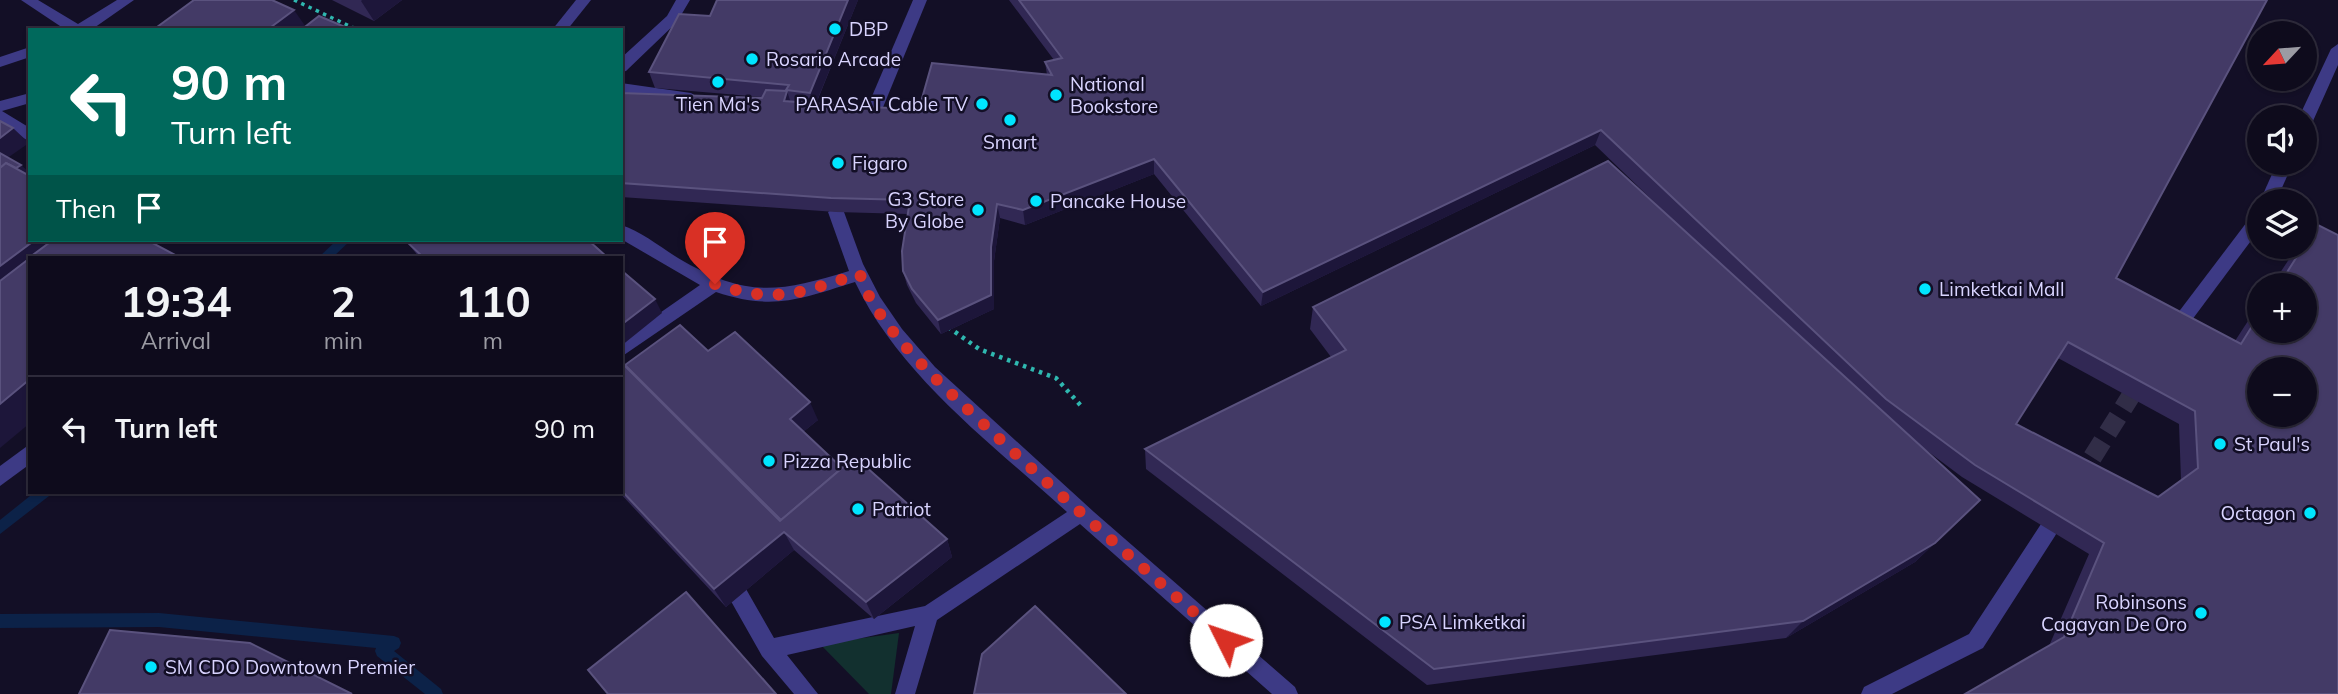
<!DOCTYPE html>
<meta charset="utf-8">
<style>
:root{--surface:#0e0b1c;--page:#171425;--text:#f1f3f6;--muted:#9b9ba3;--line:#2e2b3b}
body{margin:0;font-family:Mulish,sans-serif;background:var(--page);color:var(--text);height:100vh;display:flex;flex-direction:column;font-size:26px;white-space:nowrap}
*{box-sizing:border-box;margin:0}
p{font-size:23px;color:var(--muted)}
.icon{flex:none;width:38px;height:38px;fill:none;stroke:currentColor;stroke-width:2;stroke-linecap:round;stroke-linejoin:round}
.map{position:relative;flex:1;overflow:hidden}
.side{position:absolute;left:28px;top:256px;width:595px;height:238px;display:flex;flex-direction:column;background:var(--surface);border-radius:0px;box-shadow:0 2px 5px #0004,0 0 0 2px var(--line)}
.side>*{flex:none}
.top-card{position:absolute;left:28px;top:28px;width:595px;height:214px;border-radius:0px;box-shadow:0 2px 5px #0004,0 0 0 2px var(--line);background:#00695c;color:#fff;overflow:hidden}
.needle{width:46px;rotate:244deg}
.controls{position:absolute;left:2247px;top:21px;display:grid;gap:14px}
.controls a{display:grid;place-items:center;width:70px;height:70px;border-radius:50%;background:var(--surface);box-shadow:0 2px 5px #0004,0 0 0 2px var(--line);font-size:35px}
.pin{position:absolute;display:grid;place-items:center;width:60px;height:60px;color:#fff;margin:-72px -30px;border-radius:50% 50% 50% 0;rotate:-45deg;box-shadow:0 0 7px #0007}
.pin .icon{rotate:45deg}
.me{position:absolute;width:77px;margin:-38px;rotate:311deg;stroke-linejoin:round;filter:drop-shadow(0 0 5px #0008)}
.turn{display:flex;align-items:center;gap:24px;height:147px;padding:0 28px;font-size:32px}
.turn .icon{width:91px;height:91px;stroke-width:2.5}
.turn b{display:block;font-size:49px;line-height:60px}
.then{display:flex;align-items:center;height:66px;padding:0 28px;background:#0003;gap:14px;font-size:26px}
.eta{display:flex;justify-content:space-evenly;align-items:center;height:119px;text-align:center}
.eta b{font-size:42px;font-weight:700;line-height:49px}
ul{padding:0;list-style:none}
li{display:flex;align-items:center;gap:21px;height:105px;padding:0 28px;border-top:2px solid var(--line)}
li div{flex:1}
li b{display:block;font-size:26px}
li em{font-style:normal}
.map>svg:first-child{display:block}
.green{fill:#12302f}
.lines{fill:none;stroke-linecap:round;stroke-linejoin:round}
.stream{fill:#0c2248;fill-rule:evenodd}
.minor-tunnel{stroke:#312d47;stroke-width:19;stroke-dasharray:19 10;stroke-linecap:butt}
.path{stroke:#2fb8b0;stroke-width:3.5;stroke-dasharray:3.5 4.5;stroke-linecap:butt}
.minor{fill:#3d3a85;fill-rule:evenodd}
.path-bridge{stroke:#2fb8b0;stroke-width:4.5;stroke-dasharray:3.5 5;stroke-linecap:butt}
.wall{fill:#312854;fill-rule:evenodd}
.shaded-wall{fill:#1d163a}
.building{fill:#433a66;stroke:#5a527e;stroke-width:2;fill-rule:evenodd}
.route{stroke:#d93025;stroke-width:12;stroke-dasharray:0 21.6}
.poi-dot{fill:#00e5ff;stroke:#130f26;stroke-width:2.5}
.labels{text-anchor:middle;stroke-width:5;stroke-linejoin:round;paint-order:stroke}
.poi-label{font-size:19px;fill:#d9d4ff;stroke:#130f26;text-anchor:start}
</style>
<div class="map">
<svg width="2338" height="694" viewBox="0 0 2338 694">
<rect width="100%" height="100%" fill="#130f26"/>
<!-- green -->
<polygon class="green" points="899,633 891,694 869,694 820,644"/>
<g class="lines">
<!-- stream -->
<g class="stream">
<polygon points="337,240 351,240 333,257 319,257"/>
<polygon points="35,492 51,492 49,496 0,534 0,520"/>
<polygon points="159,613 394,636 399,638 401,643 399,648 394,651 441,689 443,694 425,694 377,656 375,651 376,648 159,627 0,628 0,614"/>
</g>
<!-- minor-tunnel -->
<polyline class="minor-tunnel" points="2077,482 2142,378"/>
<!-- path -->
<polyline class="path" points="294,0 358,30"/>
<!-- minor -->
<g class="minor">
<polygon points="21,0 38,0 78,24 117,0 134,0 91,30 66,30"/>
<polygon points="576,0 591,0 567,30 552,30"/>
<polygon points="676,0 690,0 677,22 626,71 621,72 621,58 667,16"/>
<polygon points="913,0 927,0 877,122 869,128 864,126 861,122"/>
<polygon points="2338,44 2338,65 2313,121 2305,126 2305,117 2299,117 2331,49"/>
<polygon points="30,47 30,57 0,67 0,57"/>
<polygon points="621,83 691,93 699,98 691,103 621,93"/>
<polygon points="30,93 30,103 2,111 30,128 30,142 0,124 0,101"/>
<polygon points="2277,163 2293,163 2276,201 2260,201"/>
<path d="M 836,206 L 844,212 L 863,264 L 880,297 L 902,329 L 935,367 L 1094,512 L 1295,687 L 1298,694 L 1272,694 L 1080,524 L 937,620 L 915,694 L 895,694 L 915,626 L 787,655 L 818,694 L 794,694 L 762,656 L 732,603 L 729,596 L 732,589 L 739,587 L 746,589 L 774,638 L 925,606 L 1067,512 C 991,443 900,376 855,282 C 800,299 773,311 716,292 L 621,357 L 621,340 L 700,285 L 621,239 L 621,225 C 641,231 660,247 678,258 C 746,298 777,293 849,271 L 828,212 Z"/>
<polygon points="2259,212 2259,230 2180,336 2168,336 2165,331 2168,326 2253,214"/>
<polygon points="30,444 30,464 0,486 0,466"/>
<polygon points="2048,521 2055,524 2058,530 2055,536 1983,648 1892,694 1861,694 1864,687 1969,634 2041,524"/>
</g>
<!-- path-bridge -->
<polyline class="path-bridge" points="948,327 979,349 1056,378 1083,408"/>
</g>
<!-- wall -->
<g class="wall">
<polygon points="332,0 402,0 374,21"/>
<path d="M 717,0 L 858,0 L 816,104 L 919,109 L 1047,75 L 1045,62 L 1054,60 L 1009,0 L 2267,0 L 2116,278 L 2235,341 L 2259,304 L 2259,331 L 2305,285 L 2272,285 L 2297,247 L 2305,247 L 2305,236 L 2318,225 L 2338,694 L 2049,646 L 2089,554 L 1962,477 L 1918,444 L 1935,543 L 1915,562 L 1786,638 L 1427,685 L 1146,469 L 1145,449 L 1331,357 L 1310,329 L 1313,307 L 1699,245 L 1595,145 L 1261,306 L 1154,174 L 1025,225 L 1000,218 L 994,261 L 994,309 L 941,334 L 916,303 L 907,285 L 903,271 L 908,214 L 836,212 L 621,197 L 621,93 L 762,98 L 762,97 L 655,88 L 649,72 L 710,16 ZM 2058,358 L 2179,424 L 2181,480 L 2158,497 L 2016,424 Z"/>
<polygon points="407,242 607,257 419,257"/>
<polygon points="708,351 818,420 803,432 842,468 947,539 952,557 874,619 794,550 726,607 619,492 621,492 621,368"/>
</g>
<!-- shaded-wall -->
<g class="shaded-wall">
<polygon points="362,0 402,0 374,21 361,1"/>
<polygon points="848,0 858,0 814,108 810,93"/>
<polygon points="294,10 308,30 267,30"/>
<polygon points="787,91 792,106 784,101"/>
<polygon points="13,128 29,143 3,161 0,158 0,138"/>
<polygon points="1601,130 1595,145 1261,306 1263,292"/>
<polygon points="1154,159 1154,174 1025,225 1023,210"/>
<polygon points="21,165 30,173 30,185 0,180"/>
<polygon points="997,204 1000,218 994,261 994,309 941,334 938,320 991,247"/>
<polygon points="35,240 100,240 0,317 0,266"/>
<polygon points="655,299 662,313 621,346 621,325"/>
<polygon points="30,379 30,423 0,448 0,404"/>
<polygon points="810,402 818,420 798,436 790,419"/>
<polygon points="784,532 794,550 726,607 714,589"/>
<polygon points="947,539 952,557 874,619 866,602"/>
<polygon points="1935,543 1915,562 1786,638 1803,621"/>
</g>
<!-- building -->
<g class="building">
<polygon points="194,0 272,0 294,10 267,30 153,30"/>
<polygon points="717,0 848,0 810,93 786,90 789,85 649,72 679,14 710,16"/>
<path d="M 1019,0 L 2267,0 L 2116,278 L 2241,344 L 2259,315 L 2259,331 L 2305,331 L 2305,285 L 2279,285 L 2303,247 L 2305,247 L 2305,245 L 2318,225 L 2338,235 L 2338,694 L 1965,694 L 2064,637 L 2104,543 L 1975,465 L 1886,399 L 1601,130 L 1263,292 L 1154,159 L 1023,210 L 997,204 L 991,247 L 991,295 L 938,320 L 912,289 L 903,271 L 902,251 L 910,200 L 831,198 L 621,183 L 621,93 L 762,98 L 766,90 L 787,91 L 784,101 L 865,107 L 919,109 L 932,63 L 1052,75 L 1045,62 L 1062,58 ZM 2068,342 L 2195,411 L 2198,468 L 2158,497 L 2016,424 ZM 2259,369 L 2305,369 L 2305,415 L 2259,415 Z"/>
<polygon points="319,16 352,30 301,30"/>
<polygon points="0,121 13,128 0,138"/>
<polygon points="0,153 21,165 16,168 6,163 0,168"/>
<polygon points="1608,161 1980,500 1935,543 1803,621 1434,669 1145,449 1346,350 1313,307"/>
<polygon points="6,163 30,176 30,240 35,240 0,266 0,168"/>
<polygon points="53,240 147,240 179,257 30,257"/>
<polygon points="410,240 588,240 607,257 423,257 407,242"/>
<polygon points="30,258 30,379 0,404 0,281"/>
<polygon points="621,270 655,299 621,325"/>
<polygon points="680,325 708,351 735,332 810,402 790,419 842,468 781,520 625,365"/>
<polygon points="625,366 780,521 855,457 947,539 866,602 784,532 714,589 621,490 621,368"/>
<polygon points="686,592 776,694 608,694 588,670"/>
<polygon points="1035,606 1126,694 974,694 982,654"/>
<polygon points="110,630 250,643 352,694 79,694"/>
</g>
<g class="lines">
<!-- route -->
<path class="route" d="M 715,284 C 778,305 800,292 860,274 C 875,330 965,406 1007,446 C 1079,512 1152,576 1226,640"/>
</g>
<!-- markers -->
<g class="poi-dot">
<circle cx="835" cy="29" r="7"/>
<circle cx="752" cy="59" r="7"/>
<circle cx="718" cy="82" r="7"/>
<circle cx="1056" cy="95" r="7"/>
<circle cx="982" cy="104" r="7"/>
<circle cx="1010" cy="120" r="7"/>
<circle cx="838" cy="163" r="7"/>
<circle cx="1036" cy="201" r="7"/>
<circle cx="978" cy="210" r="7"/>
<circle cx="1925" cy="289" r="7"/>
<circle cx="2220" cy="444" r="7"/>
<circle cx="769" cy="461" r="7"/>
<circle cx="858" cy="509" r="7"/>
<circle cx="2310" cy="513" r="7"/>
<circle cx="2201" cy="613" r="7"/>
<circle cx="1385" cy="622" r="7"/>
<circle cx="151" cy="667" r="7"/>
</g>
<g class="labels">
<!-- poi labels -->
<g class="poi-label">
<text x="849" y="36">DBP</text>
<text x="766" y="66">Rosario Arcade</text>
<text x="1070" y="91">National<tspan x="1070" dy="22">Bookstore</tspan></text>
<text x="718" y="111" text-anchor="middle">Tien Ma's</text>
<text x="968" y="111" text-anchor="end">PARASAT Cable TV</text>
<text x="1010" y="149" text-anchor="middle">Smart</text>
<text x="852" y="170">Figaro</text>
<text x="964" y="206" text-anchor="end">G3 Store<tspan x="964" dy="22">By Globe</tspan></text>
<text x="1050" y="208">Pancake House</text>
<text x="1939" y="296">Limketkai Mall</text>
<text x="2234" y="451">St Paul's</text>
<text x="783" y="468">Pizza Republic</text>
<text x="872" y="516">Patriot</text>
<text x="2296" y="520" text-anchor="end">Octagon</text>
<text x="2187" y="609" text-anchor="end">Robinsons<tspan x="2187" dy="22">Cagayan De Oro</tspan></text>
<text x="1399" y="629">PSA Limketkai</text>
<text x="165" y="674">SM CDO Downtown Premier</text>
</g>
</g>
</svg>
<div class="controls">
<a><svg class="needle" viewBox="-14 -14 28 28"><path d="M0-13l5 13h-10z" fill="#e53935"/><path d="M0 13l5-13h-10z" fill="#9b9ba3"/></svg></a>
<a><svg class="icon" aria-label="sound" viewBox="0 0 24 24"><path d="M4 9h4l5-4v14l-5-4H4zM17 9q2 3 0 6"/></svg></a>
<a><svg class="icon" aria-label="layers" viewBox="0 0 24 24"><path d="M12 4l9 5-9 5-9-5zM3 14l9 5 9-5"/></svg></a>
<a>+</a>
<a>−</a>
</div>
<div class="pin" style="left:715px;top:284px;background:#d93025"><svg class="icon" aria-label="arrive" viewBox="0 0 24 24"><path d="M6 21V4h12l-3 4 3 4H6"/></svg></div>
<svg class="me" style="left:1226px;top:640px" viewBox="-20 -20 40 40"><circle r="19" fill="#fff"/><path d="M0-13L10 11 0 6-10 11z" fill="#d93025"/></svg>
<div class="top-card">
<div class="turn"><svg class="icon" aria-label="left" viewBox="0 0 24 24"><path d="M17 20v-9H6M10 6l-5 5 5 5"/></svg><div><b>90 m</b>Turn left</div></div>
<div class="then">Then<svg class="icon" aria-label="arrive" viewBox="0 0 24 24"><path d="M6 21V4h12l-3 4 3 4H6"/></svg></div>
</div>
<section class="side">
<div class="eta">
<div><b>19:34</b><p>Arrival</p></div>
<div><b>2</b><p>min</p></div>
<div><b>110</b><p>m</p></div>
</div>
<ul>
<li><svg class="icon" aria-label="left" viewBox="0 0 24 24"><path d="M17 20v-9H6M10 6l-5 5 5 5"/></svg><div><b>Turn left</b></div><em>90 m</em></li>
</ul>
</section>
</div>
